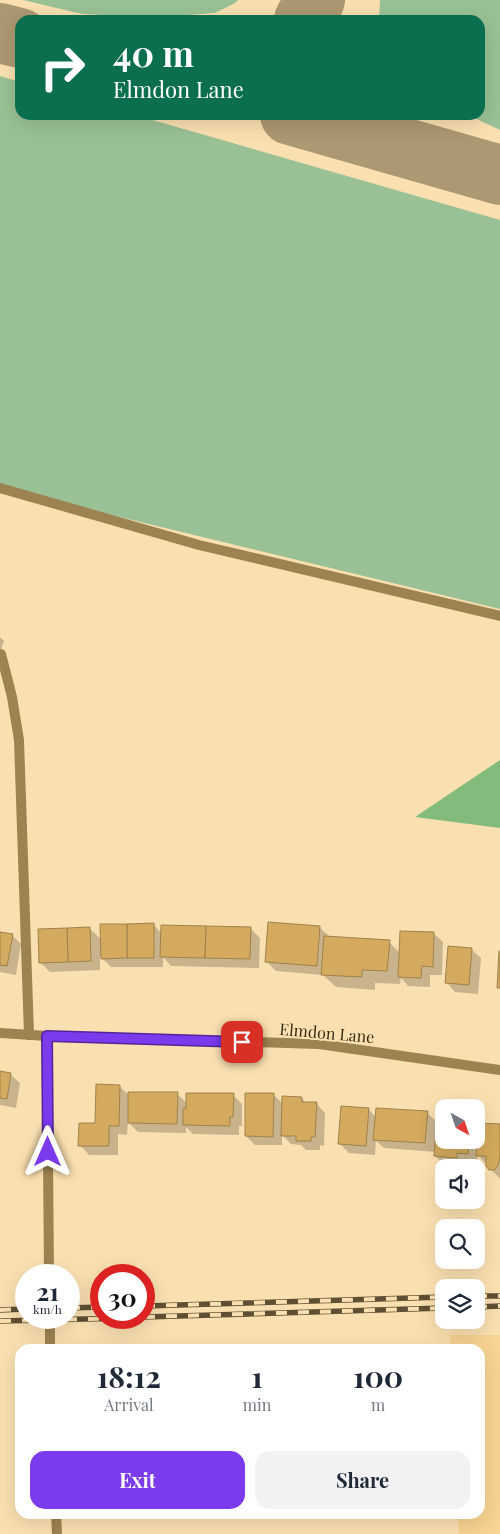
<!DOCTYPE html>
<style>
:root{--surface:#fff;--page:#f2f2f3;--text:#1f2937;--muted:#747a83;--accent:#7c3aed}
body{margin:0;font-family:"Playfair Display",serif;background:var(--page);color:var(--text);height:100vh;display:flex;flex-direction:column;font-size:19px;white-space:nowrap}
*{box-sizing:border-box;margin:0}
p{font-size:16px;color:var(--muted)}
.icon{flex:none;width:28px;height:28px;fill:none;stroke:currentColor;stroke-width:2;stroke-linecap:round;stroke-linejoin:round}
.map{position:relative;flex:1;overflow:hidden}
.panel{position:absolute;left:15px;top:1344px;width:470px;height:175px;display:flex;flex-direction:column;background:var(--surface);border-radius:15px;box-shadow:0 5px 20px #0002}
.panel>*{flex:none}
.banner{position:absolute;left:15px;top:15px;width:470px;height:105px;border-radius:15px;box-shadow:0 5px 20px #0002;background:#0b6e4f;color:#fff;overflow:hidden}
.needle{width:32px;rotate:140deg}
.controls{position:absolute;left:435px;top:1099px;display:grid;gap:10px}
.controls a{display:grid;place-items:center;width:50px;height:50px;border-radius:10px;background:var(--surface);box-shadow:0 5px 20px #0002;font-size:25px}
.speed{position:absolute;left:15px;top:1264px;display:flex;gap:10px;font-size:25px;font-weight:700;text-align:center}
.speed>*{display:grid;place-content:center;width:65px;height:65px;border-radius:50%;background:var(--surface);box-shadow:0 5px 20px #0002;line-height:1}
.speed small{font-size:12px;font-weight:400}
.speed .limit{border:8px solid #d22;background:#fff;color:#111}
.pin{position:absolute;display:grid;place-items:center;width:42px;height:42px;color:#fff;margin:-21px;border-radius:10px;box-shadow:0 2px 8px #0006}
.me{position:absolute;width:55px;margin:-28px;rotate:0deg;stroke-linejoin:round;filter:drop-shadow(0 0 4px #0008)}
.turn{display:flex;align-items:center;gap:18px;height:105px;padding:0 15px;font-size:22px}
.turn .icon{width:65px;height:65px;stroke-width:2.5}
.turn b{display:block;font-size:35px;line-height:42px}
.eta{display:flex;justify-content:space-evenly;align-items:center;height:85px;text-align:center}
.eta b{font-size:30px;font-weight:700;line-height:35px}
.action{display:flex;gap:10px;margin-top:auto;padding:10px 15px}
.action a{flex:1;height:58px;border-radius:15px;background:var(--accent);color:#fff;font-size:20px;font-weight:700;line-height:58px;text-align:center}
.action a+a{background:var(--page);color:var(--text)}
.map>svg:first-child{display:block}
.built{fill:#f8d391}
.green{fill:#9ac195}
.forest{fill:#83bb7c}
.shadow{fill:#0003}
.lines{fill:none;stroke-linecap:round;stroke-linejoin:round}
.taxiway{stroke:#ac9872;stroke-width:60}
.building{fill:#d3aa5e;stroke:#a0824a}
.lane{stroke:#9e8352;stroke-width:10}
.street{stroke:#9e8352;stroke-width:10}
.rail-casing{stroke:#5f5033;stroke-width:5.5}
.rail{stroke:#fae0b1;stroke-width:4;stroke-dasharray:11;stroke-linecap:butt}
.street-bridge{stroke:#9e8352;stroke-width:10}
.route-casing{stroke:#51269a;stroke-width:12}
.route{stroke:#7c3aed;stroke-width:9}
.labels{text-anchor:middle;stroke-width:4;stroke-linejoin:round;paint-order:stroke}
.street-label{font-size:16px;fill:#382c14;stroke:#fae0b1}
</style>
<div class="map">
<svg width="500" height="1534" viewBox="0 0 500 1534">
<rect width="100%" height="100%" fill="#fae0b1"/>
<!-- built -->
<polygon class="built" points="450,1335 500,1335 500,1534 459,1534 458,1514 480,1514 480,1349 451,1349"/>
<!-- green -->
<g class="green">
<polygon points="23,0 238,0 235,3 215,13 189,15 144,17 82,14"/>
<polygon points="380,0 500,0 500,130 468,115 480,115 480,20 379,20"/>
<polygon points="0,76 20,82 20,115 135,115 500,220 500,609 0,488"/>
</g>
<!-- forest -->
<polygon class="forest" points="500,760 500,828 415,817"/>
<!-- shadow -->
<g class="shadow">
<polygon points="0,637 4,641 0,652"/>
<polygon points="153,924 162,934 250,928 260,938 259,968 171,966 163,957 163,967 111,967 100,956 100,970 50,972 40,962 90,929 102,940"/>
<polygon points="319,927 329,936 389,942 400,953 433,933 443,942 442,975 430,975 430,987 408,986 401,978 400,984 375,983 375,990 336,987 323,975 276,971 266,961"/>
<polygon points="0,933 12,935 21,944 16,975 0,972"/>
<polygon points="471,949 481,958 478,994 455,992 446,982"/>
<polygon points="0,1072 10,1074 20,1083 16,1108 0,1105"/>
<polygon points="119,1086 130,1096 177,1094 187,1103 233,1095 242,1104 242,1126 239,1126 239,1135 193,1134 186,1127 186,1133 138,1132 128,1122 127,1135 118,1134 118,1155 89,1155 80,1145 96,1125"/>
<polygon points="273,1094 283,1104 301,1098 307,1103 316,1103 325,1113 324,1146 320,1145 320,1150 306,1150 301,1145 291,1144 282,1135 282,1145 255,1145 246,1136"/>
<polygon points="368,1109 376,1117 427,1113 438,1123 444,1140 476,1140 476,1128 479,1132 500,1126 500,1179 478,1155 477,1163 466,1162 466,1167 445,1165 435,1156 436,1152 384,1148 376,1141 375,1155 349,1153 340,1144"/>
</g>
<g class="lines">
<!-- taxiway -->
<g class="taxiway">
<polyline points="304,20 315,0"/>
<polyline points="0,33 20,38"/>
<polyline points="290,115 500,175"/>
</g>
</g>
<!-- building -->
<g class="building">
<polygon points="268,922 320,926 317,966 265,962"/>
<polygon points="154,923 154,958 127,958 127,924"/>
<polygon points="100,924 127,924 127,958 101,959"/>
<polygon points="161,925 206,926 205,958 160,957"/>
<polygon points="206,926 251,927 250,959 205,958"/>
<polygon points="90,927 91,961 68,962 67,928"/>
<polygon points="67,928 68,962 39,963 38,929"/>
<polygon points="400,931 434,932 433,967 422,966 421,978 398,977"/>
<polygon points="0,932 13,934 7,966 0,965"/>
<polygon points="324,936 390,940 387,971 362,970 362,977 321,975"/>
<polygon points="448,946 472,948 469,985 445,983"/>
<polygon points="499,951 500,951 500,988 497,988"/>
<polygon points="0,1071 11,1073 7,1099 0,1098"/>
<polygon points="96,1084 120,1085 119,1126 109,1126 109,1146 78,1146 79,1123 95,1123"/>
<polygon points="128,1092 178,1092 177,1124 128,1123"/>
<polygon points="186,1093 234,1093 233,1117 230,1117 230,1126 183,1125 183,1108 186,1109"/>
<polygon points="245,1093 274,1093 273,1137 245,1136"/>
<polygon points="282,1096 302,1097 302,1102 317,1102 315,1137 311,1137 311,1141 296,1141 296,1136 281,1136"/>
<polygon points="341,1106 369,1108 366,1146 338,1144"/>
<polygon points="376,1108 428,1111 425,1143 373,1140"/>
<polygon points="437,1119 444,1119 444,1140 469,1140 468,1154 457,1153 457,1158 434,1156"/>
<polygon points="479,1123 500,1124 500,1157 498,1166 494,1170 489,1170 486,1166 486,1156 476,1156"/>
</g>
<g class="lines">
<!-- lane -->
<g class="lane">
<polyline points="0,488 199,545 500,616"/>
<polyline points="1,654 12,697 19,740 29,1035"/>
</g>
<!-- street -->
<g class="street">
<polyline points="0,1033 47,1036 319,1044 500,1070"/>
<polyline points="47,1036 49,1275"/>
<polyline points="56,1514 57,1534"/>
</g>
<defs>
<g id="rail">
<polyline points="476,1296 500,1296"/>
<polyline points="144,1306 444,1297"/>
<polyline points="476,1307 500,1306"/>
<polyline points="69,1308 101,1307"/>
<polyline points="0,1310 26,1309"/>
<polyline points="144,1317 444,1308"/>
<polyline points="0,1321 128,1318"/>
</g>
</defs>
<!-- rail casing -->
<use href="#rail" class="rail-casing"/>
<!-- rail -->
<use href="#rail" class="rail"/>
<!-- street-bridge -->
<polyline class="street-bridge" points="50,1318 50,1349"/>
</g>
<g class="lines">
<defs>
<polyline id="route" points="48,1152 47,1036 242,1042"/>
</defs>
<!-- route casing -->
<use href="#route" class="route-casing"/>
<!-- route -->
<use href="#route" class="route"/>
</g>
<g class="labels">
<!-- street labels -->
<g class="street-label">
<text transform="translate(327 1033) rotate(5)" y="6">Elmdon Lane</text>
</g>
</g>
</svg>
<div class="controls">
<a><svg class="needle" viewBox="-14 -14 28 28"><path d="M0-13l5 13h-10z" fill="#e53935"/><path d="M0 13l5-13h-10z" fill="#747a83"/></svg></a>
<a><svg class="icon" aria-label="sound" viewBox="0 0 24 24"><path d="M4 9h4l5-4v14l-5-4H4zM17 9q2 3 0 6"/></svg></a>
<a><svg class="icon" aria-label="search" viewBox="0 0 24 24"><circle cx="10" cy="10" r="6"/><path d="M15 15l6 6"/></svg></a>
<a><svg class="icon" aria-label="layers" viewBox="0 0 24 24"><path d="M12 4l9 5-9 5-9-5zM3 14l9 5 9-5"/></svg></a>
</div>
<div class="speed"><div>21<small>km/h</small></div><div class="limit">30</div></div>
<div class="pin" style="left:242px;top:1042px;background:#d93025"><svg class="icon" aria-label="arrive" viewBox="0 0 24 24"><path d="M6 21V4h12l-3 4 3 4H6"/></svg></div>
<svg class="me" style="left:48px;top:1152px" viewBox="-20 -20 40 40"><path d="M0-17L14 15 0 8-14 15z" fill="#7c3aed" stroke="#fff" stroke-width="4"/></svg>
<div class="banner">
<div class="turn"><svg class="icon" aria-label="right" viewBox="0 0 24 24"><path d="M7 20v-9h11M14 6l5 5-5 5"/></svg><div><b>40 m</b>Elmdon Lane</div></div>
</div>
<section class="panel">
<div class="eta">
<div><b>18:12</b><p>Arrival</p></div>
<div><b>1</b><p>min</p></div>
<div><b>100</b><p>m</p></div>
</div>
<div class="action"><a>Exit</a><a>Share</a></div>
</section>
</div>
